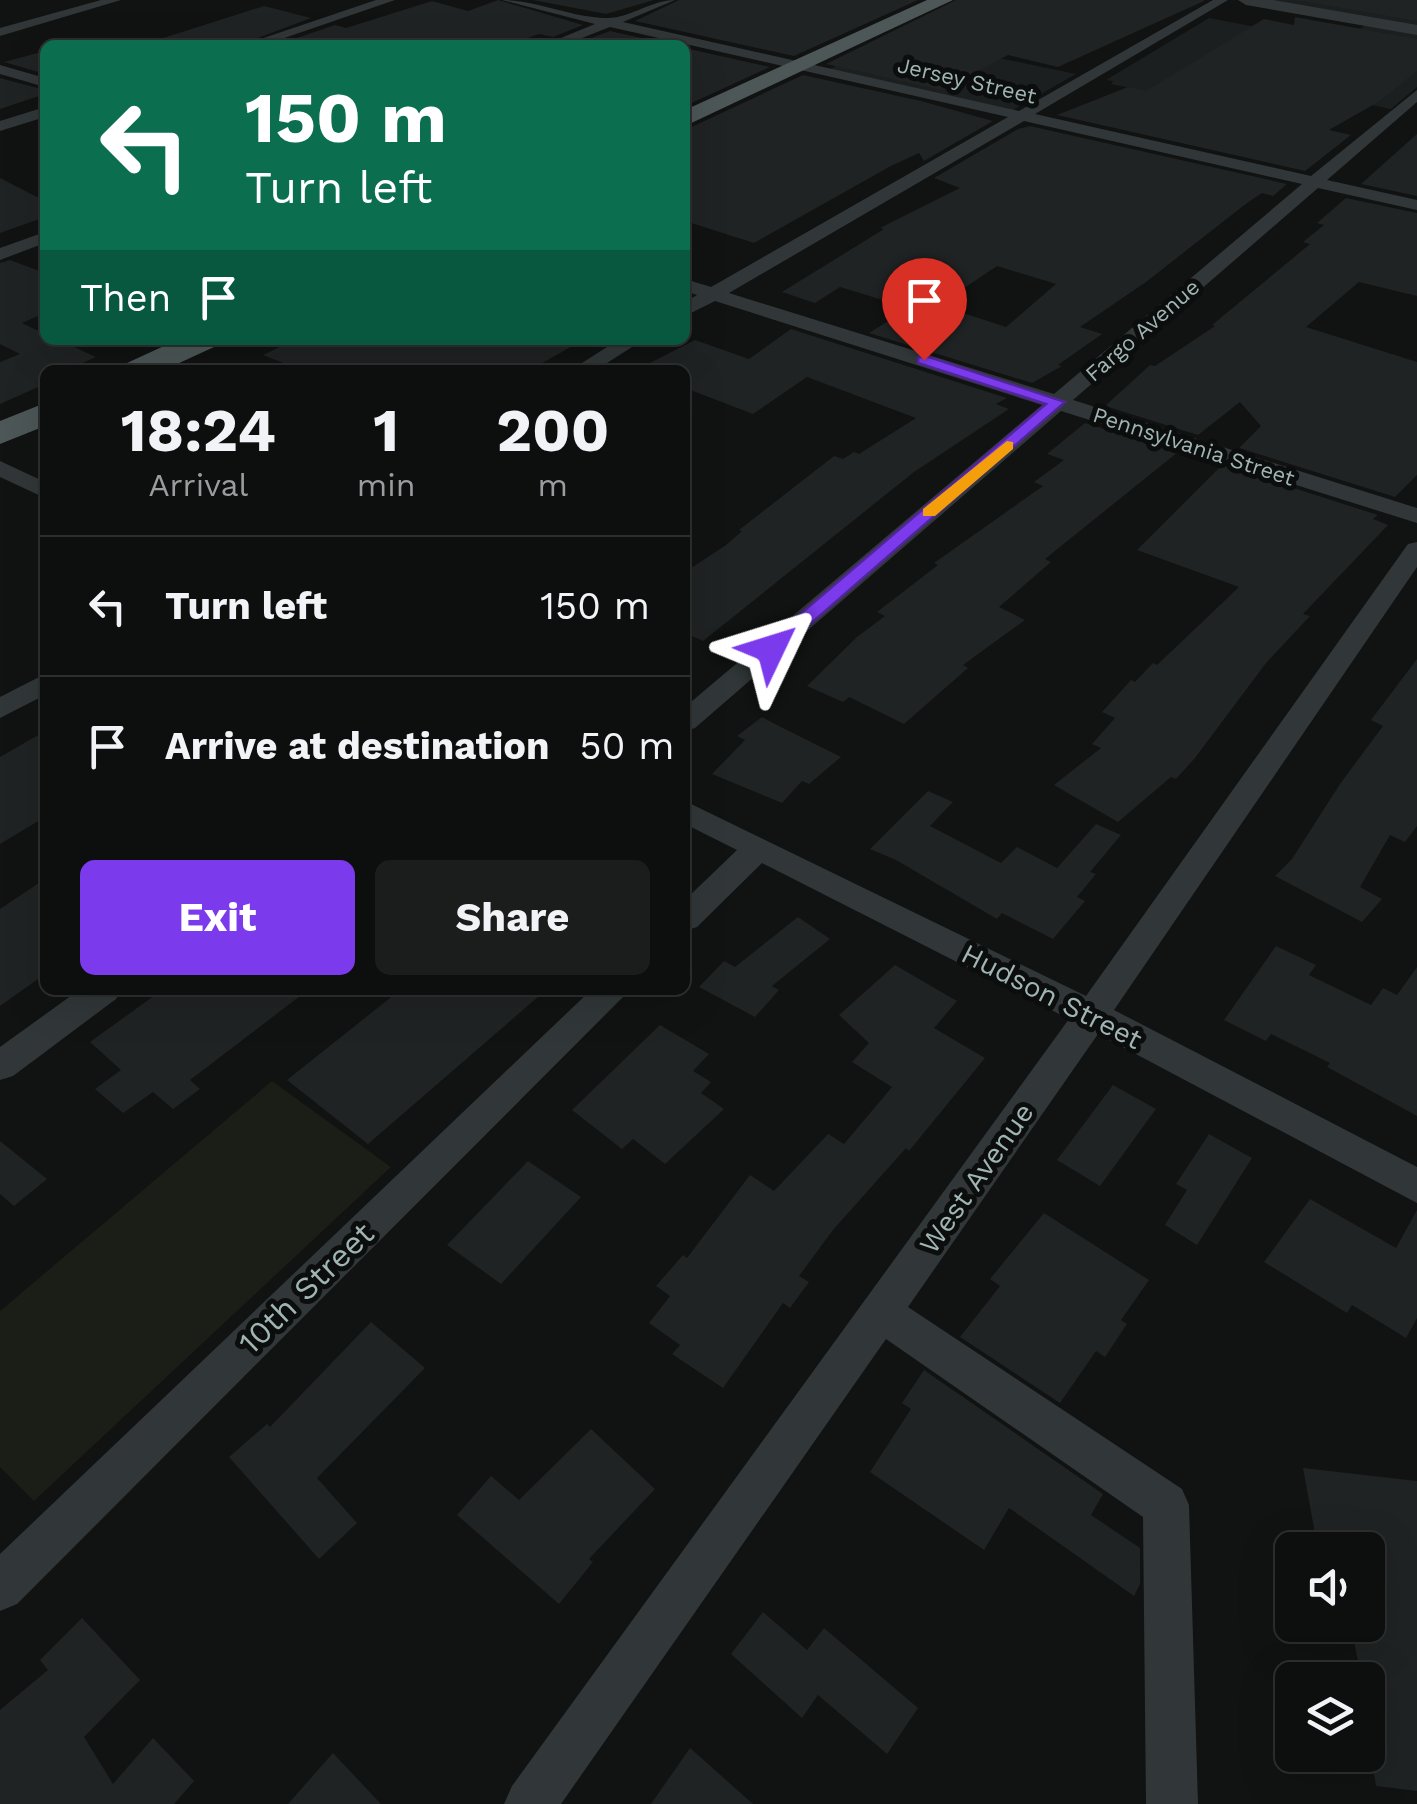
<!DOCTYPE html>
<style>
:root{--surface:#0d0e0e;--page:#1b1c1c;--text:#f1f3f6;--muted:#9a9c9e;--line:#2d2e2e;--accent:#7c3aed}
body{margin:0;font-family:"Work Sans",sans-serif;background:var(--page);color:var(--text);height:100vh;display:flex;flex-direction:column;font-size:38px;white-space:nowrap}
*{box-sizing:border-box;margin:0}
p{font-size:32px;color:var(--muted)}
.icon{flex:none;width:55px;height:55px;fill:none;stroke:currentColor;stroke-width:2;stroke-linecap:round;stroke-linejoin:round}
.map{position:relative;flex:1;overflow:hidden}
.drawer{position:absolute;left:40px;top:365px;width:650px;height:630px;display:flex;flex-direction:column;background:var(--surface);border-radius:15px;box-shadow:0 10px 40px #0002,0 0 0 2px var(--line)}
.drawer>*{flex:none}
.hud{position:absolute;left:40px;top:40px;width:650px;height:305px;border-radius:15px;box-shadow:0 10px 40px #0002,0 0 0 2px var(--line);background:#0b6e4f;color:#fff;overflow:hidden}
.tools{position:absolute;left:1275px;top:1532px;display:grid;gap:20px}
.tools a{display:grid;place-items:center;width:110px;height:110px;border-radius:15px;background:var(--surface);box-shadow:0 10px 40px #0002,0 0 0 2px var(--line);font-size:50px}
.pin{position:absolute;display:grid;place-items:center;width:85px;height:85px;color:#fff;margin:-102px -42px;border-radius:50% 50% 50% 0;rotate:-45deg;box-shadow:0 0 10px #0007}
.pin .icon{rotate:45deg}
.me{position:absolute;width:110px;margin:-55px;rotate:49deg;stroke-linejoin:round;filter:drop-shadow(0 0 8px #0008)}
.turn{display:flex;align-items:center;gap:35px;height:210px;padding:0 40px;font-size:45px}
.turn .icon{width:130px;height:130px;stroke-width:2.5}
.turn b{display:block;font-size:70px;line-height:85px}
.then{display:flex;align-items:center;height:95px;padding:0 40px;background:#0003;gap:20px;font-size:38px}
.eta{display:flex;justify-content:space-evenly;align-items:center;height:170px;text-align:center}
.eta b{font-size:60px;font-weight:700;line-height:70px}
.action{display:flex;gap:20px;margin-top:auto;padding:20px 40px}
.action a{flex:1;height:115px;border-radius:15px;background:var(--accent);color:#fff;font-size:40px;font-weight:700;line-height:115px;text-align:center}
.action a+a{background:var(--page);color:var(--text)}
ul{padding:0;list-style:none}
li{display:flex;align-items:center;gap:30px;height:140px;padding:0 40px;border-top:2px solid var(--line)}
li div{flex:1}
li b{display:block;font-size:38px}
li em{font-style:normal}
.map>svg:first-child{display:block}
.built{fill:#1c1f1f}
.green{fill:#1b1d17}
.building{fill:#202323;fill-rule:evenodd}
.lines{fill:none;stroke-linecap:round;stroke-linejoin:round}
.minor{fill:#313738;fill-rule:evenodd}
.tertiary{fill:#313738;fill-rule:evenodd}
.primary{fill:#4d5757;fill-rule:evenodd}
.route{fill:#7c3aed;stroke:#51269a;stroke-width:2.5}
.slow{fill:#f59e0b}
.labels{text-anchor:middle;stroke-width:10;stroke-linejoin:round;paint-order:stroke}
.far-street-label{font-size:22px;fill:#a0b5b3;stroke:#0c0d0d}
.street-label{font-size:28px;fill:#a0b5b3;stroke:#0c0d0d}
.near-street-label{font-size:32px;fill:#a0b5b3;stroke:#0c0d0d}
</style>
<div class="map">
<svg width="1417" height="1804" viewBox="0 0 1417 1804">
<rect width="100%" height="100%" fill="#111212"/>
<!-- built -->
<g class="built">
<polygon points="1269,0 1417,0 1417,87 1391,109 1269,84 1227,109 1111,84 1113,81 1106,80 1209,18 1339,43 1374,19"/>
<polygon points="929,22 980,54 1076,74 1013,110 830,69"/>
</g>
<!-- green -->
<polygon class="green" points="272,1081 391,1167 34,1501 0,1467 0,1311"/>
<!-- building -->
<g class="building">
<polygon points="498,0 583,25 553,37 539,34 508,45 468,45 441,38 440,45 276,45 335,25 346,28 432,1 468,11"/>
<polygon points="533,0 654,0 606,14"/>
<polygon points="679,0 918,0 794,56 635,21"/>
<polygon points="956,0 1204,0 1204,1 1058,67 1008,55 942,90 826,64"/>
<polygon points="1297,0 1417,0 1417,21 1296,0"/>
<polygon points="264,6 311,18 239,45 160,45 160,39"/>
<polygon points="1295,17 1417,39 1417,71 1378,102 1329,130 1351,135 1305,171 1057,115 1128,87 1146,91 1264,19 1294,25"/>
<polygon points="610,31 673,45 578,43"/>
<polygon points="685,48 770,67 685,106"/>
<polygon points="45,51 45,74 4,62"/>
<polygon points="803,75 921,101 993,121 924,161 919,153 889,167 754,243 685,221 685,130"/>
<polygon points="0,78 45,90 45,94 0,109"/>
<path d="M 1030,126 L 1287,184 L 1273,196 L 1262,193 L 1247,203 L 1146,282 L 1080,327 L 1102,334 L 1058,365 L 1062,366 L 1032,383 L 869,333 L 909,308 L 840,287 L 815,303 L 782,292 L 884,229 L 880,228 L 960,188 L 934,178 L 1018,129 ZM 997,266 L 1056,284 L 1006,327 L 939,305 Z"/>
<polygon points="1417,134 1417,196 1361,184"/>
<polygon points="0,178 45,201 45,217 0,233"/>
<polygon points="1346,198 1417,213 1417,296 1359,282 1306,327 1417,362 1417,475 1395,497 1239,448 1261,426 1240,402 1198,435 1105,406 1150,365 1155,366 1215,326 1212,325 1310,244 1303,242 1324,225 1317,223"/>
<polygon points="10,260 45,273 45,313 22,323 45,334 45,340 59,340 96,357 74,367 77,370 45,370 45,384 0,404 0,362 20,354 0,344 0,263"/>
<polygon points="791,329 1007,398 996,404 1009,409 914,472 703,641 685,633 685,572 726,545 742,531 739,530 834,456 843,459 854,452 859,454 916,418 807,377 753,414 693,391 685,385 685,370 640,368 695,340 749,359"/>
<polygon points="294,340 583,340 530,370 301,370 263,355"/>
<polygon points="1085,423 1178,452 1045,559 1051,562 999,607 1025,620 963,665 968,668 904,724 849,697 843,702 807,686 857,637 885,616 877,612 938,565 934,563 1043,486 1034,482 1064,460 1047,454"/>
<polygon points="1222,465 1378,515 1373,519 1388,525 1303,614 1310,616 1266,663 1195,758 1176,779 1171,777 1118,822 1054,785 1101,748 1092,744 1115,718 1102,712 1131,680 1135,682 1153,663 1157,665 1239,587 1137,550"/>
<polygon points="1417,659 1417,826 1405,842 1390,835 1360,887 1382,899 1362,922 1275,876 1292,859 1340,784 1383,726 1371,720"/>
<polygon points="762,717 777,725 841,757 809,784 802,781 782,803 712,774 745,740 737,736"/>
<polygon points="45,731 45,817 0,844 0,757"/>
<polygon points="928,791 953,802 930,826 1001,863 1017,847 1057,868 1096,824 1121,835 1090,872 1096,874 1077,897 1085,901 1053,939 1002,913 997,919 896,860 870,849"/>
<polygon points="45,879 45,974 0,1006 0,909"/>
<polygon points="798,917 830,939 772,986 779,990 755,1017 699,987 724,961 735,967"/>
<polygon points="1276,946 1316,965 1309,975 1371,1005 1383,988 1397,995 1417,967 1417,1116 1327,1067 1330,1063 1271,1034 1266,1041 1224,1020"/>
<polygon points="895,965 957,1001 934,1028 985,1058 909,1151 906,1148 833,1230 799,1276 809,1282 790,1308 783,1303 723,1388 672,1354 680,1345 649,1323 670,1296 656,1286 683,1255 687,1258 750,1175 774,1191 828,1134 844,1144 892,1087 852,1062 869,1043 839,1015"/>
<polygon points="162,990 308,990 190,1080 200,1089 173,1109 153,1092 123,1113 95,1089 121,1070 90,1042"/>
<polygon points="400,990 546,990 368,1144 287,1080"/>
<polygon points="660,1025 709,1054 693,1071 711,1082 701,1093 724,1109 665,1164 633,1139 622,1149 572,1110"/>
<polygon points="1113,1085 1156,1109 1100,1186 1057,1160"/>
<polygon points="1209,1134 1252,1158 1197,1245 1165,1225 1187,1190 1176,1184"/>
<polygon points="0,1141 47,1179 14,1206 0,1194"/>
<polygon points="528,1161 581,1197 501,1284 447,1245"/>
<polygon points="1310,1199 1396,1248 1417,1210 1417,1318 1406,1338 1352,1305 1347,1313 1264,1262"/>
<polygon points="1044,1213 1149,1280 1121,1320 1127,1324 1105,1357 1096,1351 1060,1403 960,1337 1000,1286 990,1279"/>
<polygon points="371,1322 425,1368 317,1478 357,1523 319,1559 229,1457 267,1424 270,1427"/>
<polygon points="924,1370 1103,1494 1091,1515 1140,1548 1140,1584 1134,1596 1009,1508 984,1550 870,1472 911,1409 902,1403"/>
<polygon points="591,1429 655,1489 589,1559 593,1562 559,1604 457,1515 491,1476 519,1500"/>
<polygon points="1303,1468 1417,1481 1417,1791 1376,1786 1368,1737 1368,1680 1362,1680 1352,1632 1368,1633 1368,1550 1318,1550"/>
<polygon points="763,1612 807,1650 824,1628 918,1708 887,1754 818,1695 802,1718 731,1654"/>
<polygon points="82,1618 140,1680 84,1737 113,1784 153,1738 194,1781 174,1804 0,1804 0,1710 48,1670 40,1660"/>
<polygon points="690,1748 753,1804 651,1804"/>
<polygon points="333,1753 381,1804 288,1804"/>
</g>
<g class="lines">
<!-- minor -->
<g class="minor">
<polygon points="101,0 121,0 0,36 0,28"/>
<polygon points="376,0 395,0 264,45 243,45"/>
<path d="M 502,0 C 537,0 570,17 606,18 C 629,19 651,0 675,0 L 623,22 L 1019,111 L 1213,0 L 1228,0 L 1035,114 L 1311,176 L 1417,90 L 1417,102 L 1327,180 L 1417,200 L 1417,210 L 1318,188 L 1073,400 L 1417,508 L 1417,523 L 1061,411 L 695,728 L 685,731 L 685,707 L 1042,405 L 715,301 L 685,316 L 685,302 L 697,295 L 685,291 L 685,279 L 711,287 L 1008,117 L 610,27 L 564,45 L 544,45 L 595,24 ZM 1024,121 L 1302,184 L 1054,394 L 729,293 Z"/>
<polygon points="0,65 45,78 45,87 0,74"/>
<polygon points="45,107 45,117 0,131 0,121"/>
<polygon points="45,232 45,243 0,260 0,248"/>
<polygon points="618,340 643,340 596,370 571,370"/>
<polygon points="0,461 45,482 45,498 0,477"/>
<polygon points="1417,542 1417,567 1114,1010 1417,1167 1417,1203 1098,1034 908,1307 1182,1489 1189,1505 1198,1804 1146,1804 1143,1517 886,1339 561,1804 504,1804 512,1786 1069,1019 762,863 697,927 685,931 685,900 737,850 685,824 685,801 1086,996 1408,544"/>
<polygon points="45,674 45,695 0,718 0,697"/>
<polygon points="79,990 121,990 116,999 13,1076 0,1080 0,1047"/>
<polygon points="591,990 630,990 17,1604 0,1611 0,1554"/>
</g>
<!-- tertiary -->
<polygon class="tertiary" points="1238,0 1273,0 1417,25 1417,35 1246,5"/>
<!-- primary -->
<g class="primary">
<polygon points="927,0 953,0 685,126 685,110"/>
<polygon points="177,340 219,340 214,347 164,370 122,370 127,363"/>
<polygon points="45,403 45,426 0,444 0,421"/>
</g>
</g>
<!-- route -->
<polygon class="route" points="918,357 929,357 1065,402 777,653 764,653 764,645 1046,404 918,363"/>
<!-- slow -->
<polygon class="slow" points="1007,441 1013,442 1013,449 935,516 923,516 923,509"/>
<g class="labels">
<!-- far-street labels -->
<g class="far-street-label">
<text transform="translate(967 80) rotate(13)" y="8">Jersey Street</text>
<text transform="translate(1142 330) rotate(-41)" y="8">Fargo Avenue</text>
<text transform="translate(1194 446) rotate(18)" y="8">Pennsylvania Street</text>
</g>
<!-- street labels -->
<g class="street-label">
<text transform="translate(1052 996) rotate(27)" y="10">Hudson Street</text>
<text transform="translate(976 1178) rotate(-55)" y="10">West Avenue</text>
</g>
<!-- near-street labels -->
<g class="near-street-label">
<text transform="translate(306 1288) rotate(-44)" y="11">10th Street</text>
</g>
</g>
</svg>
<div class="tools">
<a><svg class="icon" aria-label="sound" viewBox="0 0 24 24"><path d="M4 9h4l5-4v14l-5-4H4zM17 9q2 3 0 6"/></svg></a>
<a><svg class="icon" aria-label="layers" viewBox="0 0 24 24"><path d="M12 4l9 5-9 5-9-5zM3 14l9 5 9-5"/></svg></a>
</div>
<div class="pin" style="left:924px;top:360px;background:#d93025"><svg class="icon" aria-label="arrive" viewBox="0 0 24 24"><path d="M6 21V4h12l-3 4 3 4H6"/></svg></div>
<svg class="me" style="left:771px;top:649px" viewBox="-20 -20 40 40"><path d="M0-17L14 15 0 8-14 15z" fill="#7c3aed" stroke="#fff" stroke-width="4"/></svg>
<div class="hud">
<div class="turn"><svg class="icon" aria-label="left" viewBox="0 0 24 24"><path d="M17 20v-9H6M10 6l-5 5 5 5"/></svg><div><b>150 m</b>Turn left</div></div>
<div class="then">Then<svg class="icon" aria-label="arrive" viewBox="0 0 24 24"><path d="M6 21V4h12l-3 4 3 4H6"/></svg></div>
</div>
<section class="drawer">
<div class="eta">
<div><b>18:24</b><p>Arrival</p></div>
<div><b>1</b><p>min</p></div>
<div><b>200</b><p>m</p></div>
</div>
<ul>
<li><svg class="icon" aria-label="left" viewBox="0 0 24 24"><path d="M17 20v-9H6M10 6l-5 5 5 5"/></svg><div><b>Turn left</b></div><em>150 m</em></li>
<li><svg class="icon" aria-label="arrive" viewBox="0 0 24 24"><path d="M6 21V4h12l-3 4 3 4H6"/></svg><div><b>Arrive at destination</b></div><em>50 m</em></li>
</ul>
<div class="action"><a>Exit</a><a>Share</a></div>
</section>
</div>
